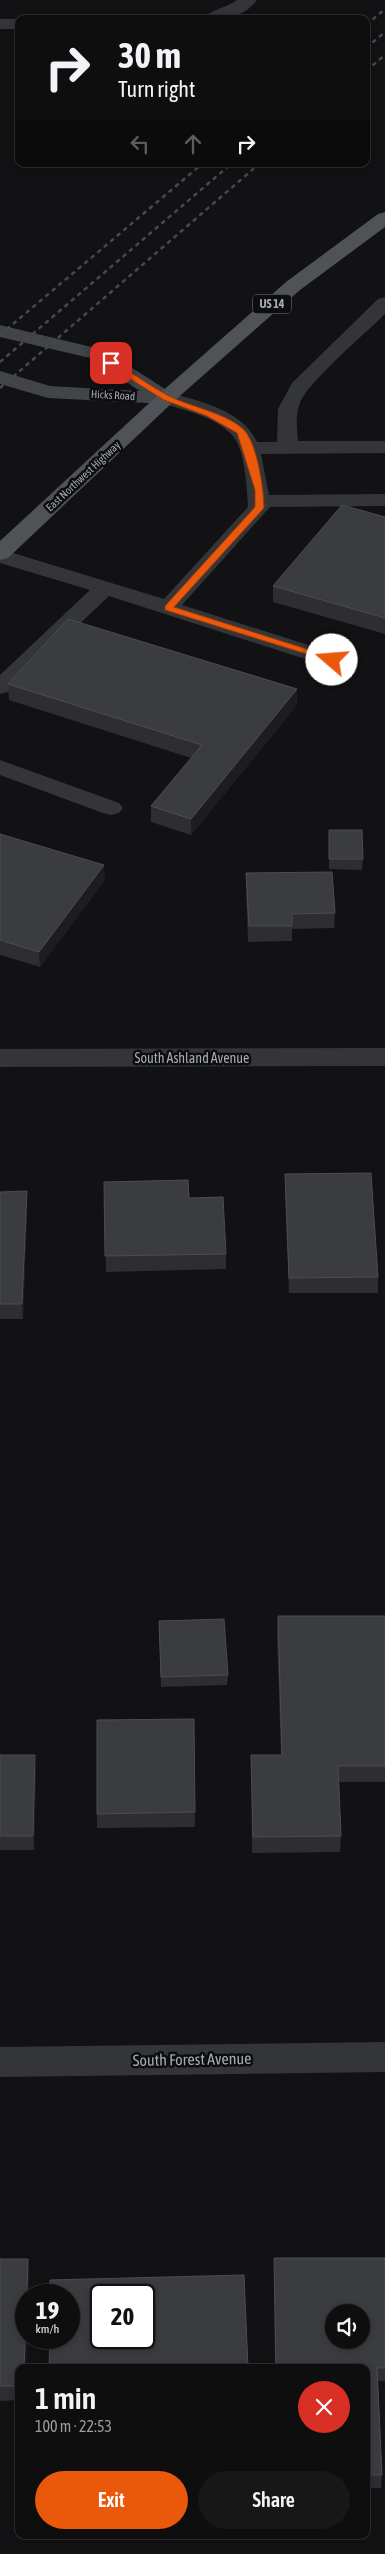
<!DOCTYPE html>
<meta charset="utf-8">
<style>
:root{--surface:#0e0e0f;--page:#171718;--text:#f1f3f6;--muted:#9b9c9e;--line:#2e2e2f;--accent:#ea580c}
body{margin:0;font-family:"Asap Condensed",sans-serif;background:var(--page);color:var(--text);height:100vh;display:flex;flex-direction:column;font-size:19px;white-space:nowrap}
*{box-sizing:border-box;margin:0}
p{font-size:16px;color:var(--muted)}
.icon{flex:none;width:28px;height:28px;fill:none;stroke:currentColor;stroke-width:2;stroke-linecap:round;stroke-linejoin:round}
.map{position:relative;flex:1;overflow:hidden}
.panel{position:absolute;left:15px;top:2364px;width:355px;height:175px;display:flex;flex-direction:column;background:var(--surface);border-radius:10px;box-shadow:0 2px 8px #0003,0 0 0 1px var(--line)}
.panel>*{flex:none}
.guide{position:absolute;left:15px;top:15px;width:355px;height:152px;border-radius:10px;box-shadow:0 2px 8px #0003,0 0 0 1px var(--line);background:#0e0e0f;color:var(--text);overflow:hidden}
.fabs{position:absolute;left:325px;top:2304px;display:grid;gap:10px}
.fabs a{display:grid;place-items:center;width:45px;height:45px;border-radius:50%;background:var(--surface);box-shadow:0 2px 8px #0003,0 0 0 1px var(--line);font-size:25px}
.speed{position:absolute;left:15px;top:2284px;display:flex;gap:10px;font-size:25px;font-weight:700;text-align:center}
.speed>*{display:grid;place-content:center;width:65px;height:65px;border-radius:50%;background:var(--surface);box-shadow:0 2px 8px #0003,0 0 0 1px var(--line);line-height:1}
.speed small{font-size:12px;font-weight:400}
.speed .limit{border:2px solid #111;border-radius:8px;background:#fff;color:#111}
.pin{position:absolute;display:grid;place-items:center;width:42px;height:42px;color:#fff;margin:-21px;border-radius:10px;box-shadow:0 2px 8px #0006}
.me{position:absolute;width:55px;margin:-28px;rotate:288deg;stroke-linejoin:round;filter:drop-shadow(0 0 4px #0008)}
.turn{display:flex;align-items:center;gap:18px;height:105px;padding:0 20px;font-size:22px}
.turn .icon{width:65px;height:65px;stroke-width:2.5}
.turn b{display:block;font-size:35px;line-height:42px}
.lanes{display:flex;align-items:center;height:48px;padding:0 20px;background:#0003;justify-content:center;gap:25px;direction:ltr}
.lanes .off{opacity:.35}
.round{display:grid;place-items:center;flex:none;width:52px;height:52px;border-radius:26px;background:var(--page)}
.overview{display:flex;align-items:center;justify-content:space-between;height:85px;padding:0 20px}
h1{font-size:30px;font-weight:600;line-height:38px}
.button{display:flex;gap:10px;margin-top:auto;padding:10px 20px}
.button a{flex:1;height:58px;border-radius:30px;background:var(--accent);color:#fff;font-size:20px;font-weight:600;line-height:58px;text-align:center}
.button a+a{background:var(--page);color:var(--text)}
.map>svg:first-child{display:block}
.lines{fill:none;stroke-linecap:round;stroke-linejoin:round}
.service{fill:#333538;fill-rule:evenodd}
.minor{fill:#333538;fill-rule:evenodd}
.secondary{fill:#414448;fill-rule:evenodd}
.primary{fill:#4f5257;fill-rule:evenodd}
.rail{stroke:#46494d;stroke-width:2.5;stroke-dasharray:4.5 4;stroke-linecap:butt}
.wall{fill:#2e2e32}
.shaded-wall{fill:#1d1d20}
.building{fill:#3b3c40;stroke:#4b4d52;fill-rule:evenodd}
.route{fill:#ea580c;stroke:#983908}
.labels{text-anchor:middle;stroke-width:5;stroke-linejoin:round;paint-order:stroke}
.far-street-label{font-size:11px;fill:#a4abb4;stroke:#0d0d0f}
.shield{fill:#0d0d0f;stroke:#777c82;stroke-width:1}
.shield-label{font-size:12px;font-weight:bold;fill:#a4abb4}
.street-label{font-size:14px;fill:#a4abb4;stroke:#0d0d0f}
.near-street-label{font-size:16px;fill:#a4abb4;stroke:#0d0d0f}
</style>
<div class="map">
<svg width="385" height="2554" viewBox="0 0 385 2554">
<rect width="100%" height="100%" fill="#121214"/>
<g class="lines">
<!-- service -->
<g class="service">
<path d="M 237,0 L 257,0 C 243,19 223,19 202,19 C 208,11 228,7 237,0 Z"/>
<path d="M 385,297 L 385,314 C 366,333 308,382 300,403 C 295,415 297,429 298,441 L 385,441 L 385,453 L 261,454 L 269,495 L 385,494 L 385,506 L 270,507 L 182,605 L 340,655 L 343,660 L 340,665 L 332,667 L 324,665 L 109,596 L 8,692 L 0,694 L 0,675 L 90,590 L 0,563 L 0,549 L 164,599 L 248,507 C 247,488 245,450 233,436 C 216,416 182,410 159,402 L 156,398 L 159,394 L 166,392 C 197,400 243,410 257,442 L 277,442 L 278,409 L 292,383 L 378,299 Z"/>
<polygon points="0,760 119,803 123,808 119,813 111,815 103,813 0,775"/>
</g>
<!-- minor -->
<g class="minor">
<rect x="0" y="19" width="19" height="10"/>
<polygon points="385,1048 385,1066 0,1067 0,1049"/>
<polygon points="385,2042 385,2072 0,2077 0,2047"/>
</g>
<!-- secondary -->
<polygon class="secondary" points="0,325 104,350 173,394 176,398 173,402 166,404 48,398 0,384 0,371 50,386 140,391 90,358 0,337"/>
<!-- primary -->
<polygon class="primary" points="385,212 385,227 300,290 173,402 8,558 0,560 0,541 159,394 286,282 378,214"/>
<!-- rail -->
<g class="rail">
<polyline points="366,25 385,9"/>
<polyline points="366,48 385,32"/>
<polyline points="366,71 385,55"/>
<polyline points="0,335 202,164"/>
<polyline points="0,362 231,164"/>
<polyline points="0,388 259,164"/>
</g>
</g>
<!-- wall -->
<g class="wall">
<polygon points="385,517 385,634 273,602 273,586"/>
<polygon points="8,684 297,689 297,705 191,835 151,822 151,806 191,758 9,700"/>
<polygon points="329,830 363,859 362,870 329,869"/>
<polygon points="0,834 105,880 40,967 0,955"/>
<polygon points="246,873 335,913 334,928 292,929 292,941 248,942 246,888"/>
<polygon points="285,1174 378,1277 378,1293 289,1293 285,1189"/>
<polygon points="104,1182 189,1198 226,1254 226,1269 106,1272"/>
<polygon points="0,1192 27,1207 23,1319 0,1319"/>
<polygon points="278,1616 385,1616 385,1782 339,1782 341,1836 340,1852 252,1853 251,1755 281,1755 277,1633"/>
<polygon points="159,1621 228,1675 227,1685 161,1687"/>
<polygon points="194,1719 195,1827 97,1828 97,1814"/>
<polygon points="0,1755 36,1770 34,1850 0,1850"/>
<polygon points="274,2258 385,2258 385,2381 378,2381 382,2475 381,2488 366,2488 366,2368 275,2368"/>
<polygon points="0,2259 28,2259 29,2274 26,2368 19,2368 19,2400 0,2401"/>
</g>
<!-- shaded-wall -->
<g class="shaded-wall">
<polygon points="297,689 297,705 191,835 191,819"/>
<polygon points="104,865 105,880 40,967 39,952"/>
<polygon points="27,1191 27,1207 23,1319 22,1304"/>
<polygon points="35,1755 36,1770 34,1850 33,1836"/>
<polygon points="28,2259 29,2274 28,2295 27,2295"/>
<polygon points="26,2309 27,2338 26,2368 24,2368"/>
</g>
<!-- building -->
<g class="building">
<polygon points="342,505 385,517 385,618 273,586"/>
<polygon points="68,619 297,689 191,819 151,806 202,745 8,684"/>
<polygon points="329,830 362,830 363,859 329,859"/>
<polygon points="0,834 104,865 39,952 0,940"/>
<polygon points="332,872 335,913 292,914 292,926 249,926 246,873"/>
<polygon points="371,1173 378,1277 289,1278 285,1174"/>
<polygon points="188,1180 189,1198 223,1197 226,1254 105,1256 104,1182"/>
<polygon points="27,1191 22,1304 0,1304 0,1192"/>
<polygon points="278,1616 385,1616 385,1766 338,1766 341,1836 253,1837 251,1755 282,1755"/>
<polygon points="224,1619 228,1675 161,1677 159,1621"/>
<polygon points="194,1719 195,1812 97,1814 97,1720"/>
<polygon points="0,1755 35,1755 33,1836 0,1836"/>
<path d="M 274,2258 L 385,2258 L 385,2368 L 377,2368 L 382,2475 L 366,2475 L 366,2368 L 276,2368 ZM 334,2312 L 361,2312 L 361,2340 L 334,2340 Z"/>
<polygon points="0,2259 28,2259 24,2368 19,2368 19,2386 0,2386"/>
<path d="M 244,2275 L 248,2368 L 49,2368 L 50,2338 L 69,2338 L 69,2295 L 50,2295 L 50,2280 ZM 101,2295 L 144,2295 L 144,2338 L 101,2338 Z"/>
</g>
<!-- route -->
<path class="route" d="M 108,361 L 114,361 C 132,373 150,386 169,396 C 188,406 230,414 245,431 C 257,445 264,489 264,508 L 174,607 L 335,658 L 335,661 L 329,661 L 165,610 L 165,606 L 255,507 L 255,490 L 237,433 L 207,416 L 164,400 L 108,365 Z"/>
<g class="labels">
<!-- far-street labels -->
<g class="far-street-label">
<text transform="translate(113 395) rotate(3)" y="4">Hicks Road</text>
<text transform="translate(83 476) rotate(-43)" y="4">East Northwest Highway</text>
</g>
<!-- shield labels -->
<rect class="shield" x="253" y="294.5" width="38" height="19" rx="4"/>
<g class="shield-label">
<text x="272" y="308">US 14</text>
</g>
<!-- street labels -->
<g class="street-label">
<text x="192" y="1063">South Ashland Avenue</text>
</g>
<!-- near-street labels -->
<g class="near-street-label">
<text transform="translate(192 2059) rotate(-1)" y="6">South Forest Avenue</text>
</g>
</g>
</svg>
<div class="fabs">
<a><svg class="icon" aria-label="sound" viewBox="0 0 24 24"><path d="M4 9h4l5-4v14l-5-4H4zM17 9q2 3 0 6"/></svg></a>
</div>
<div class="speed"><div>19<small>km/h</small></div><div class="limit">20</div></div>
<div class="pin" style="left:111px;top:363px;background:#d93025"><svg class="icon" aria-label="arrive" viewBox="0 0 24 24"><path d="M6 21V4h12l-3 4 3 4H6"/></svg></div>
<svg class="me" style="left:332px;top:660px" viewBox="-20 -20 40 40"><circle r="19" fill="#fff"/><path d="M0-13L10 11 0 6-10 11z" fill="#ea580c"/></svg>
<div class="guide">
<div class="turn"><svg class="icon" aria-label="right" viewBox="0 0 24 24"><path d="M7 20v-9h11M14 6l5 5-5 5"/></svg><div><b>30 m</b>Turn right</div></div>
<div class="lanes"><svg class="icon off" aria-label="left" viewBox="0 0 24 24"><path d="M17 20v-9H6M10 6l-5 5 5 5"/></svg><svg class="icon off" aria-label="ahead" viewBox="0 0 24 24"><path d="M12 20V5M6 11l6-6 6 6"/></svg><svg class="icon" aria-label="right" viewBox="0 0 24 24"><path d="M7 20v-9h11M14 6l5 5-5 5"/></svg></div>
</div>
<section class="panel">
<div class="overview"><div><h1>1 min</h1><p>100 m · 22:53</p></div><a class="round" style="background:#d93025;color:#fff"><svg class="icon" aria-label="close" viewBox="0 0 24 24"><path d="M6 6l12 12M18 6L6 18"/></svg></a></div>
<div class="button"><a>Exit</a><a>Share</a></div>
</section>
</div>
